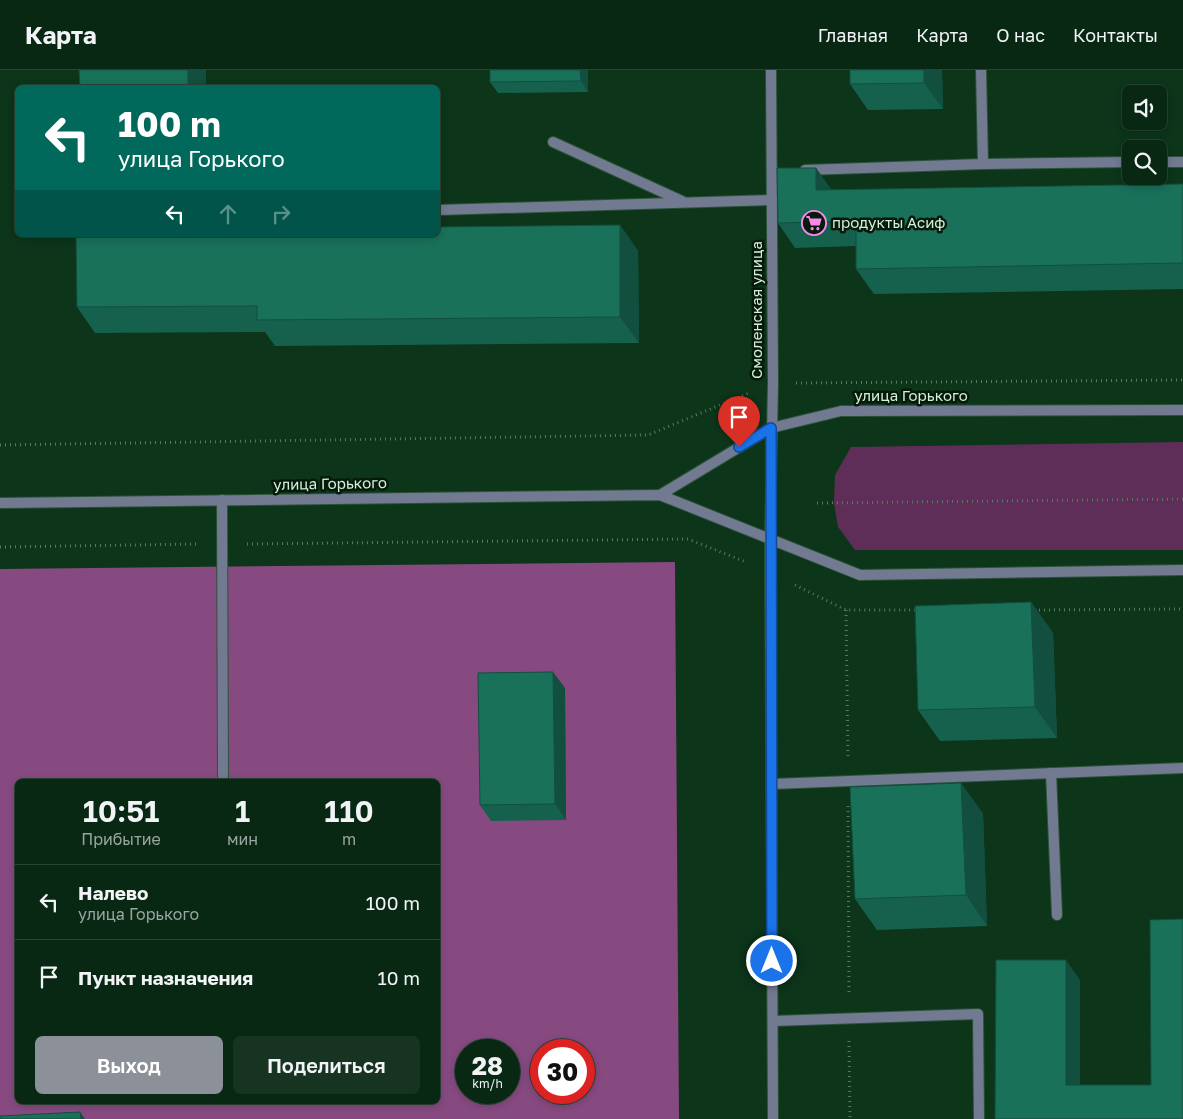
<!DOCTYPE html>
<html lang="ru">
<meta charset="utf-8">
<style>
:root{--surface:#092814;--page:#173422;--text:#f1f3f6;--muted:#99a6a0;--line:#294434;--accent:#8c9099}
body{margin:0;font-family:"Golos Text",sans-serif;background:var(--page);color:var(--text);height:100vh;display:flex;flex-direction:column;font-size:19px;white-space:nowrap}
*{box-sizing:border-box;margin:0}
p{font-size:16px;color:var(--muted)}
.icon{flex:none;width:28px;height:28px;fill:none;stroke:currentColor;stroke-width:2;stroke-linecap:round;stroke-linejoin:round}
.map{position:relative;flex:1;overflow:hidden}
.panel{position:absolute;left:15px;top:709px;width:425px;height:325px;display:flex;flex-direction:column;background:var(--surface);border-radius:8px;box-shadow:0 2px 8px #0003,0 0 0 1px var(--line)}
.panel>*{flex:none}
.top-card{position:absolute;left:15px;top:15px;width:425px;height:152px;border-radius:8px;box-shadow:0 2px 8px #0003,0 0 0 1px var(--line);background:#00695c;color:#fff;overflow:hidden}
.buttons{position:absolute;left:1122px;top:15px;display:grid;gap:10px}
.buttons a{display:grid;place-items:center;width:45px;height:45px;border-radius:8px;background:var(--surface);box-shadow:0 2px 8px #0003,0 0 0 1px var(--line);font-size:25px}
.speed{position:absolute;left:455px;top:969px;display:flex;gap:10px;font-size:25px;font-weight:700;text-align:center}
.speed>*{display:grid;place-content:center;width:65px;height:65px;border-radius:50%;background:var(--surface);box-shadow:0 2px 8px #0003,0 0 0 1px var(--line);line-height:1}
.speed small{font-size:12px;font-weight:400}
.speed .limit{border:8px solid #d22;background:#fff;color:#111}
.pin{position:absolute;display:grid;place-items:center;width:42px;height:42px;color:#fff;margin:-51px -21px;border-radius:50% 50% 50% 0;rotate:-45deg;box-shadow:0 0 5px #0007}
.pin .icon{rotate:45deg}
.me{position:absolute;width:55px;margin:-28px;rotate:0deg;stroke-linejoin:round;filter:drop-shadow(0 0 4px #0008)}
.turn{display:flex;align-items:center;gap:18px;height:105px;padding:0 20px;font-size:22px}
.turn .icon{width:65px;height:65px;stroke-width:2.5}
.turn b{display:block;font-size:35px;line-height:42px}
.lanes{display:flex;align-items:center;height:48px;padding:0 20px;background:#0003;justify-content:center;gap:25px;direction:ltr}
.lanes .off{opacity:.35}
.eta{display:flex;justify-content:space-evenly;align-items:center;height:85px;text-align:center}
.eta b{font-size:30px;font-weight:600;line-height:35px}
.cta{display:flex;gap:10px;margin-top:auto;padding:10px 20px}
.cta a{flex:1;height:58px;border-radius:8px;background:var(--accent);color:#fff;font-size:20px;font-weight:600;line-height:58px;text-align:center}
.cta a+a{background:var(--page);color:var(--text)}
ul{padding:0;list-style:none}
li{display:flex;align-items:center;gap:15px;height:75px;padding:0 20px;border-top:1px solid var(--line)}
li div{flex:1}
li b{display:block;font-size:19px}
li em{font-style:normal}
header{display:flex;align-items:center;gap:30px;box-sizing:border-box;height:70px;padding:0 25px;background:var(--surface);border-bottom:1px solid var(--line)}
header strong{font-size:24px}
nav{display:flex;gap:28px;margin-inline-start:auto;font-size:18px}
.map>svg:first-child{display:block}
.green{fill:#5e2e59}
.forest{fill:#864a80;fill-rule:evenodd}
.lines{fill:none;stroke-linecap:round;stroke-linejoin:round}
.lane-casing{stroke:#2c5339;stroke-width:12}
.street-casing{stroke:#2c5339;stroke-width:12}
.path{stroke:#557a60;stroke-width:3;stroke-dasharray:1 4;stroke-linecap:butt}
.lane{stroke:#727a92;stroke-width:10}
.street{stroke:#727a92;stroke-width:10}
.wall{fill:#16614d}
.shaded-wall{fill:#124f3f}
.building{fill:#19715a;stroke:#124f3f}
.route-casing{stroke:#114b97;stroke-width:12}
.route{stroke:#1a73e8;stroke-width:9}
.labels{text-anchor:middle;stroke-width:5;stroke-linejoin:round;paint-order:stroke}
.poi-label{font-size:15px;fill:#d4f0d9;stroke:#051a0a;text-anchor:start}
.street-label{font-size:15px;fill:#d4f0d9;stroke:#051a0a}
</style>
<header>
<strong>Карта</strong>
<nav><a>Главная</a><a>Карта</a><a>О нас</a><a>Контакты</a></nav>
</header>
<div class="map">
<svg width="1183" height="1049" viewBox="0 0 1183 1049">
<rect width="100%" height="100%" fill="#0c351a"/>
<!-- green -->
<polygon class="green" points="1183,372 1183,480 855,480 838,457 834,433 835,405 851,377"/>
<!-- forest -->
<path class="forest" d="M 675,492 L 679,1049 L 0,1049 L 0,499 ZM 18,711 L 438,711 L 438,1031 L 18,1031 ZM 466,980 L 509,980 L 509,1022 L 466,1022 ZM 541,980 L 584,980 L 584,1022 L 541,1022 Z"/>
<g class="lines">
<defs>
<g id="lane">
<polyline points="553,72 682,131"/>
<polyline points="1159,92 1183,92"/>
<polyline points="983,94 1131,92"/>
<polyline points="805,100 983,94 981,0"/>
<polyline points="438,140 772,130"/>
<polyline points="222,430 223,711"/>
<polyline points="1051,703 1057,845"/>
<polyline points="772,714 1183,698"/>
<polyline points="773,951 978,944 979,1049"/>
</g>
<g id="street">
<polyline points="771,0 773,313 770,470 773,1049"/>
<polyline points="660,425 771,358 841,341 1183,340"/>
<polyline points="0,433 660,425 860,505 1183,500"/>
</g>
</defs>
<!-- lane casing -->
<use href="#lane" class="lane-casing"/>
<!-- street casing -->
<use href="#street" class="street-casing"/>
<!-- path -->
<g class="path">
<polyline points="796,313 1183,310"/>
<polyline points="0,375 648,365 749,323"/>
<polyline points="817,433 1183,429"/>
<polyline points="247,474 688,469 746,492"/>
<polyline points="0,477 198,474"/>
<polyline points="795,515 846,540 917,540"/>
<polyline points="846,540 848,687"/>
<polyline points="1034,540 1183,539"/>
<polyline points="848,736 849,925"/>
<polyline points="849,971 850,1049"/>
</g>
<!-- lane -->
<use href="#lane" class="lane"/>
<!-- street -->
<use href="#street" class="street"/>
</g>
<!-- wall -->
<g class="wall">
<polygon points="490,0 588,0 588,22 498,23 490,12"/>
<polygon points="850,0 942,0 943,39 868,40 850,14"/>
<polygon points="816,98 831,120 1183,114 1183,219 874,224 856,199 856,176 795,178 778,153"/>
<polygon points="620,155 638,181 639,273 275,276 265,262 95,263 77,237"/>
<polygon points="1031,532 1053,563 1057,668 940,671 918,640"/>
<polygon points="565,618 566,750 491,751 480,735"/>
<polygon points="961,713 983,744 987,856 877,860 855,829"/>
</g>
<!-- shaded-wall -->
<g class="shaded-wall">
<rect x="188" y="0" width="18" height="18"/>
<polygon points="580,0 588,0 588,22 581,11"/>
<polygon points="924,0 942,0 943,39 924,13"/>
<polygon points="816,98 834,123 816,120"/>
<polygon points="620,155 638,181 639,273 620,247"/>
<polygon points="1031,532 1053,563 1057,668 1035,637"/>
<polygon points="553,602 565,618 566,750 555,734"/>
<polygon points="961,713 983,744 987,856 966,825"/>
<polygon points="1066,890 1080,910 1080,1035 1066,1015"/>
<polygon points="80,1042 85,1049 81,1049"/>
</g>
<!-- building -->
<g class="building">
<polygon points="79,0 188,0 188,18 80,18"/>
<polygon points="490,0 580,0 581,11 490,12"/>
<polygon points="850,0 924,0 924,13 850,14"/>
<polygon points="777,98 816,98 816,120 1183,114 1183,193 856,199 856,151 778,153"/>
<polygon points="620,155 620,247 257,250 257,236 77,237 76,165 438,165 438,157"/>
<polygon points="1031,532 1035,637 918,640 915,536"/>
<polygon points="553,602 555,734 480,735 478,603"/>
<polygon points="961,713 966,825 855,829 850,717"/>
<polygon points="1183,849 1183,1049 995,1049 996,890 1066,890 1066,1015 1151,1015 1150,850"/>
<polygon points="80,1042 81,1049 0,1049 0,1046"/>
</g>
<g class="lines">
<defs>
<polyline id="route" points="739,377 771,358 772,891"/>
</defs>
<!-- route casing -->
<use href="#route" class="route-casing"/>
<!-- route -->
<use href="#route" class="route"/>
</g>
<!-- icons -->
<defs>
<symbol id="supermarket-ring" viewBox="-11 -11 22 22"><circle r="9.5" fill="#051a0a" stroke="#f788ec" stroke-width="1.5"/><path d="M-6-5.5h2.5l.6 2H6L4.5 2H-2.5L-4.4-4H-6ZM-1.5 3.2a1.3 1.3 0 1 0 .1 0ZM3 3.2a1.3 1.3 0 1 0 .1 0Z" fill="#f788ec"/></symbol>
</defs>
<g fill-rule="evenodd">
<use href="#supermarket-ring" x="800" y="139" width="28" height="28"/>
</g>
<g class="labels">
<!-- poi labels -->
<g class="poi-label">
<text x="832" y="158">продукты Асиф</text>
</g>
<!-- street labels -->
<g class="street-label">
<text transform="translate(757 240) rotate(-90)" y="5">Смоленская улица</text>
<text x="911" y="331">улица Горького</text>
<text transform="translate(330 414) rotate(-1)" y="5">улица Горького</text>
</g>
</g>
</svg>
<div class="buttons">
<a><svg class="icon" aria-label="sound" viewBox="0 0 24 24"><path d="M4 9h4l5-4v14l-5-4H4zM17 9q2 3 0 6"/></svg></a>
<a><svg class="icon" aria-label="search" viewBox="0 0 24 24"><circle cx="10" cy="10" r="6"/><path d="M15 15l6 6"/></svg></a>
</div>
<div class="speed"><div>28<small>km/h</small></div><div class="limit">30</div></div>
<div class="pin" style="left:739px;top:377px;background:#d93025"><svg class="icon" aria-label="arrive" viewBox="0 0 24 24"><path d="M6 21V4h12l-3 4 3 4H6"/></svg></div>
<svg class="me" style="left:772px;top:891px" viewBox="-20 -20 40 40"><circle r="17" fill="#1a73e8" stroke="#fff" stroke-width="3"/><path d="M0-11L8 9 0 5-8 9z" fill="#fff"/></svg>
<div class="top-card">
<div class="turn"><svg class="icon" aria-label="left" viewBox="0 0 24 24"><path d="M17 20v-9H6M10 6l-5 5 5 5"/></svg><div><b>100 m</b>улица Горького</div></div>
<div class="lanes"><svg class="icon" aria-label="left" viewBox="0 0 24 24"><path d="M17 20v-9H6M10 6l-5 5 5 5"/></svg><svg class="icon off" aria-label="ahead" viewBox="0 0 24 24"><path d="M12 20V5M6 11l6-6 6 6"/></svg><svg class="icon off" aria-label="right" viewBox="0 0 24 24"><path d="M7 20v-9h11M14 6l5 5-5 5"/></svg></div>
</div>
<section class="panel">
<div class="eta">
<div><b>10:51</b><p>Прибытие</p></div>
<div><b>1</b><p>мин</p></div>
<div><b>110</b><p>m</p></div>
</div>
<ul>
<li><svg class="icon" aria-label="left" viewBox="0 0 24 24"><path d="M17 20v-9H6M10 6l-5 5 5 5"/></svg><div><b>Налево</b><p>улица Горького</p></div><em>100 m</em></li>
<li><svg class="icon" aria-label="arrive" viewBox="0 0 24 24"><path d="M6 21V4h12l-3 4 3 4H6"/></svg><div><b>Пункт назначения</b></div><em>10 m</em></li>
</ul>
<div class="cta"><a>Выход</a><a>Поделиться</a></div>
</section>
</div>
